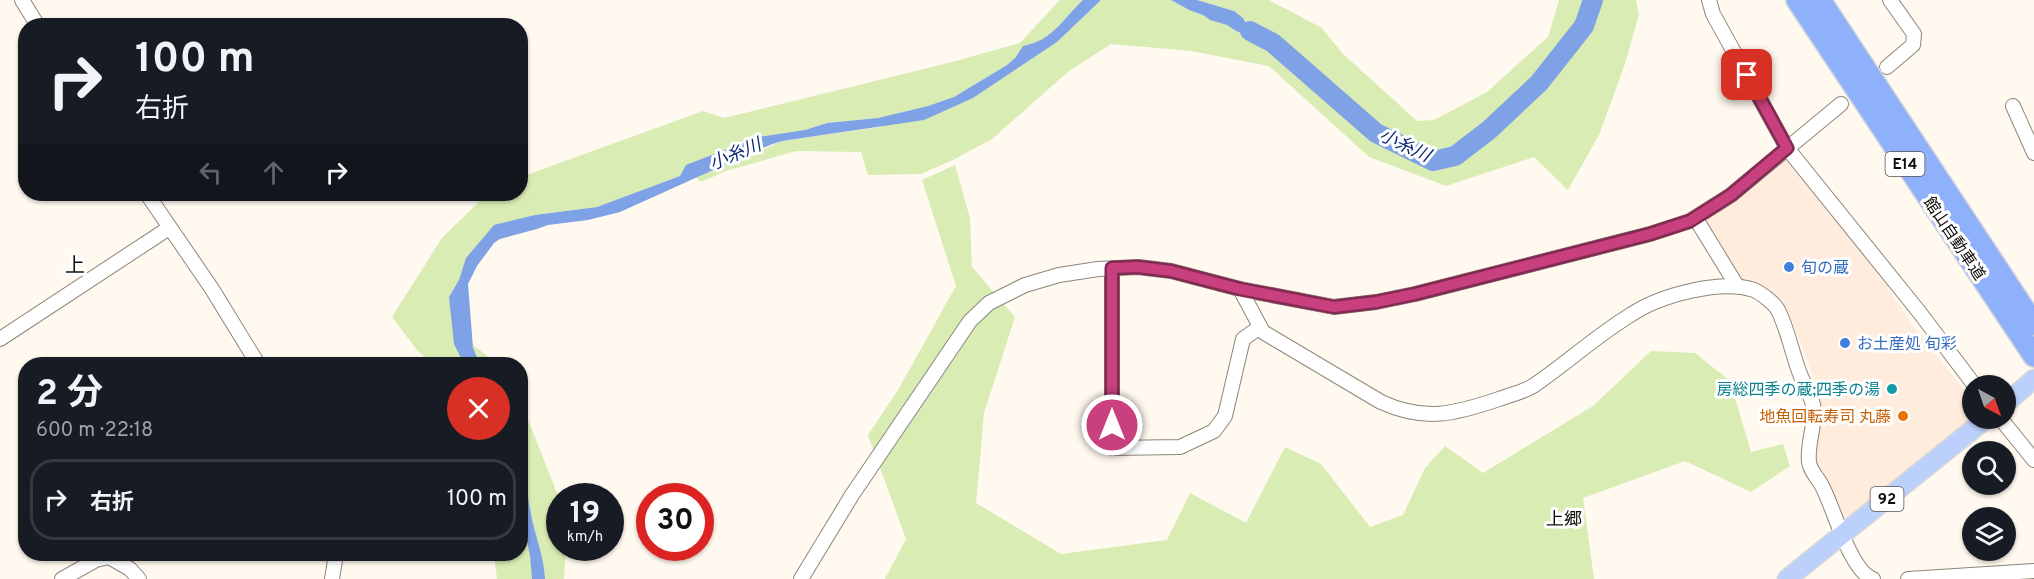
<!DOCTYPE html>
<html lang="ja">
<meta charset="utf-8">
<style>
:root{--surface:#171b24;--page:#242831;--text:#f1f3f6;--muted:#9ea1a6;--line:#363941}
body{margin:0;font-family:Overpass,"Noto Sans JP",sans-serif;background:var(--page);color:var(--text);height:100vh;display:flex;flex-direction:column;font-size:22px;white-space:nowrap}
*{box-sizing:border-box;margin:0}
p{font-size:20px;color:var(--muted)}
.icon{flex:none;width:33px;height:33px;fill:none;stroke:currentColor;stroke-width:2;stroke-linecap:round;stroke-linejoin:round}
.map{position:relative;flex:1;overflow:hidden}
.panel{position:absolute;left:18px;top:357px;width:510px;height:204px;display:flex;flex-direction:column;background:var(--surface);border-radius:24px;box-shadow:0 2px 4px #0004}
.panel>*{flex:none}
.guide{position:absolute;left:18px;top:18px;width:510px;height:183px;border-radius:24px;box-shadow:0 2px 4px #0004;background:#171b24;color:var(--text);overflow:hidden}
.needle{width:39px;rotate:140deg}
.buttons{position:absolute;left:1962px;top:375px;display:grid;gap:12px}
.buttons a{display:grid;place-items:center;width:54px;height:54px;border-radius:50%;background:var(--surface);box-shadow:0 2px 4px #0004;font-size:30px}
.speed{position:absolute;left:546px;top:483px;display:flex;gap:12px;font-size:30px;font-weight:700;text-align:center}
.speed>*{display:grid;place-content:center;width:78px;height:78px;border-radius:50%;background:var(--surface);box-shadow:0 2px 4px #0004;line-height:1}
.speed small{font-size:15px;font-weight:400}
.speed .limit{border:9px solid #d22;background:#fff;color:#111}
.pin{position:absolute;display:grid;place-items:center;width:51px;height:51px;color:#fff;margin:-26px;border-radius:12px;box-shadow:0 3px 9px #0006}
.me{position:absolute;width:66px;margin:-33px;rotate:0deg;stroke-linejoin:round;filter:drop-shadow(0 0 4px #0008)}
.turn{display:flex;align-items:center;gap:21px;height:126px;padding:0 18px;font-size:27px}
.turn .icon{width:78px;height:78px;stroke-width:2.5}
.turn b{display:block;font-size:42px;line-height:51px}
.lanes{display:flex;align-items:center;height:57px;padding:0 18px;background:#0003;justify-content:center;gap:30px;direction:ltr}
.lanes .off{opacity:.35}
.round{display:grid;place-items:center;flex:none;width:63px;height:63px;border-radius:32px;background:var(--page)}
.headline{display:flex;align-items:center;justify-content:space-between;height:102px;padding:0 18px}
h1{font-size:36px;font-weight:700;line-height:45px}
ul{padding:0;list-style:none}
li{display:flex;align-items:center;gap:18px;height:81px;margin:0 12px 9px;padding:0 6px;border:3px solid var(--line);border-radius:24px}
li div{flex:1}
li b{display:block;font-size:22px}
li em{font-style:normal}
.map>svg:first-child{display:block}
.commercial{fill:#ffecdc}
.green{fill:#d9ecb4}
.water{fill:#7fa1e6}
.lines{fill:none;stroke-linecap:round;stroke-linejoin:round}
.river{stroke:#7fa1e6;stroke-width:20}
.minor-casing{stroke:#8c867b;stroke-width:16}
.major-casing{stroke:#d8d8d7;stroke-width:21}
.highway-casing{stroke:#d8d8d7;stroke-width:24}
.minor{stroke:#fff;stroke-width:14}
.major{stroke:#bcd0fc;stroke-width:18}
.highway{stroke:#8fb0fa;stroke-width:21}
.route-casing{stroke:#822a51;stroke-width:15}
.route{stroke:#c8407d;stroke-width:10}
.shop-dot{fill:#3f7fe0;stroke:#fff;stroke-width:2}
.culture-dot{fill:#0f9aa8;stroke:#fff;stroke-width:2}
.food-dot{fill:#e8710a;stroke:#fff;stroke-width:2}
.labels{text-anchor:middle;stroke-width:6;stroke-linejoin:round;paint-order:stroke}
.shield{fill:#fff;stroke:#565552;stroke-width:1.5}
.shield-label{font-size:15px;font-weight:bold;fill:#0e0c08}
.street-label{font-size:16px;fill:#0e0c08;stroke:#fff}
.shop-label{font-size:16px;fill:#366cbe;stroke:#fff;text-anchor:start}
.culture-label{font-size:16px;fill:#0d838f;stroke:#fff;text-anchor:end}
.food-label{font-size:16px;fill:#c56008;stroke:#fff;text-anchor:end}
.water-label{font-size:18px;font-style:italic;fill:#0c2a79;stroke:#fff}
.neighbourhood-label{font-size:18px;fill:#0e0c08;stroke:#fff}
.quarter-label{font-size:20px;fill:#0e0c08;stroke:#fff}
</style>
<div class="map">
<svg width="2034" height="579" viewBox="0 0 2034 579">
<rect width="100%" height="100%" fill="#fff9ef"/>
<!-- commercial -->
<polygon class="commercial" points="1785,158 1889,285 1888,288 1916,330 1969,396 1972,404 1971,420 1845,526 1812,460 1820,407 1820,393 1787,309 1770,292 1743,283 1703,222 1705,218"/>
<!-- green -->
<g class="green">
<path d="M 1060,0 L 1083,0 C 1064,19 1052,41 1024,46 L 1016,57 L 1007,65 L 954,97 L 928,106 L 878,118 L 827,123 L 805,130 L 758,137 L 737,144 L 762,150 L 782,141 L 880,127 L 951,107 L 973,98 L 1057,42 L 1101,0 L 1171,0 L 1189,10 L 1203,15 L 1210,20 L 1227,25 L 1236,31 L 1271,41 L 1248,27 L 1243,18 L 1234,11 L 1197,0 L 1269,0 L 1322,28 L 1342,53 L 1417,121 L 1434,120 L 1487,92 L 1548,37 L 1559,0 L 1636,0 L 1639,14 L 1625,64 L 1599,135 L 1568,190 L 1534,157 L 1446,186 L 1369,157 L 1269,66 L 1191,51 L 1111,44 L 1069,71 L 992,139 L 953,160 L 921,174 L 868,175 L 861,152 L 796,151 L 726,171 L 701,182 L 686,166 L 680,176 L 597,207 L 535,215 L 466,259 L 457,333 L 498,364 L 432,364 L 417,350 L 392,317 L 442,238 L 487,194 L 520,194 L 521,177 L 703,111 L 724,118 L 952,62 L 1020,43 Z"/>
<polygon points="955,165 970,218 972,267 1015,317 984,413 976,503 1061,554 1167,540 1190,493 1246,523 1285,447 1321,464 1370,527 1403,515 1425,468 1445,446 1483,473 1593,406 1651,351 1695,353 1730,381 1751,452 1783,444 1790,466 1751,492 1685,461 1583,498 1594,579 885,579 906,539 868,435 898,390 956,286 922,180"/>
<polygon points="521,402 559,498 560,548 566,548 564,579 497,579 494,554 520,554"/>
</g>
<!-- water -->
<g class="water">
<path d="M 1083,0 L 1101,0 L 1057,42 L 973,98 L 924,120 L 782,141 C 765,146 749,154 733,161 L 620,212 L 588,220 L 548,225 L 537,229 L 500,239 L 494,243 L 477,266 L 468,284 L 473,348 L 480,364 L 464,364 L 454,344 L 449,297 L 459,280 L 466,258 L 494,225 L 535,215 L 597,207 L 680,176 L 686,165 L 758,137 L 805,130 L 827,123 L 878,118 L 928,106 L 954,97 L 1007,65 L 1016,57 L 1023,46 C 1052,41 1063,19 1083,0 Z"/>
<polygon points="1171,0 1197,0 1234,11 1243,18 1248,27 1273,43 1262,41 1236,31 1227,25 1210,20 1203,15 1189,10"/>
<path d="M 521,447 C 527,469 526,492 531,514 C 535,536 544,556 545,579 L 532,579 L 530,556 L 521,511 Z"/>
</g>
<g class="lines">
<!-- river -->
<polyline class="river" points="1250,31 1273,43 1376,133 1433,161 1455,156 1489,130 1539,83 1584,26 1593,0"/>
<defs>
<g id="minor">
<polyline points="22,0 38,26"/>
<polyline points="1709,0 1713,14 1787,148 1920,313 1975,386"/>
<polyline points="1887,67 1913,45 1914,34 1890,0"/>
<polyline points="2013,106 2034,153"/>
<polyline points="147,194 212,289 258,364"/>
<polyline points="1696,219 1737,286"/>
<polyline points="1112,269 1112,448 1180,447 1214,431 1225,416 1243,339 1260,327"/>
<path d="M 1240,289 L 1263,332 L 1381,402 C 1425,422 1455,414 1499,399 C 1510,395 1523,392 1533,386 C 1567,363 1597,335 1632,314 C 1661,295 1721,279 1754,290 C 1761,293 1774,303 1778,310 C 1788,330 1792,353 1800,374 C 1805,387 1814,399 1814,412 C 1814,429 1807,446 1809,462 C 1810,471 1818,478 1822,486 C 1834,508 1850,571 1873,579"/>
<polyline points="0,339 169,228"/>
<polyline points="2000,418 2034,460"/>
<polyline points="62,579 96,560 109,557 130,569 139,579"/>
<polyline points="332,579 336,554"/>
<polyline points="801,579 852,495 970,321 989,303 1025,285 1059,275 1098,269 1138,267 1171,271 1240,289 1334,307 1376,302 1415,294 1650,234 1690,221 1731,195 1841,104"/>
<polyline points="1908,579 2034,571"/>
</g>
<g id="major">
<polyline points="2006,403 2034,379"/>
<polyline points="1787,579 1987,418"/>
</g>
<g id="highway">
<polyline points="1797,0 2034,356"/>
<polyline points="1820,0 2034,324"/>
</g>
</defs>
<!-- minor casing -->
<use href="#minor" class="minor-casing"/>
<!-- major casing -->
<use href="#major" class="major-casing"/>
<!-- highway casing -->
<use href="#highway" class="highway-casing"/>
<!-- minor -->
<use href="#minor" class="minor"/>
<!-- major -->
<use href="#major" class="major"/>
<!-- highway -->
<use href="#highway" class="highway"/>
</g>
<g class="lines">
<defs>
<polyline id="route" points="1112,425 1112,268 1138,267 1171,271 1240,289 1334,307 1376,302 1415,294 1650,234 1690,221 1731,195 1787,148 1747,75"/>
</defs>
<!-- route casing -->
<use href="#route" class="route-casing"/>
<!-- route -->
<use href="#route" class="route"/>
</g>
<!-- markers -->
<g class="shop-dot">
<circle cx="1789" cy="267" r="6"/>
<circle cx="1845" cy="343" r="6"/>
</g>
<circle class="culture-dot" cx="1892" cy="389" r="6"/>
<circle class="food-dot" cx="1903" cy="416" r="6"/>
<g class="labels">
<!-- shield labels -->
<g class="shield">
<rect x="1885.5" y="152" width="39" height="24" rx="4.5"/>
<rect x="1870.5" y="487" width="33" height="24" rx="4.5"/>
</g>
<g class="shield-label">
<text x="1905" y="169">E14</text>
<text x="1887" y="504">92</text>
</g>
<!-- street labels -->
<g class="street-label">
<text transform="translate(1955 238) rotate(56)" y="6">館山自動車道</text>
</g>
<!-- shop labels -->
<g class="shop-label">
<text x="1801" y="273">旬の蔵</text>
<text x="1857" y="349">お土産処 旬彩</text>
</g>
<!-- culture labels -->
<g class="culture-label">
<text x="1880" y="395">房総四季の蔵;四季の湯</text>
</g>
<!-- food labels -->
<g class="food-label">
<text x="1891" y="422">地魚回転寿司 丸藤</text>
</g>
<!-- water labels -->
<g class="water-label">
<text transform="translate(1405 145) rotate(25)" y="6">小糸川</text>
<text transform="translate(735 154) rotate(-23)" y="6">小糸川</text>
</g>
<!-- neighbourhood labels -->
<g class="neighbourhood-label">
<text x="1564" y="525">上郷</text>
</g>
<!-- quarter labels -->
<g class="quarter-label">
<text x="75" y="272">上</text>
</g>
</g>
</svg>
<div class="buttons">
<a><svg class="needle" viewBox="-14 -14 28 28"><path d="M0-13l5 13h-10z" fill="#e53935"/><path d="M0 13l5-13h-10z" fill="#9ea1a6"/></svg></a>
<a><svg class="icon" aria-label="search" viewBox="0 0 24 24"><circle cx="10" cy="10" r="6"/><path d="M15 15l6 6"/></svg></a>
<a><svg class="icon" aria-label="layers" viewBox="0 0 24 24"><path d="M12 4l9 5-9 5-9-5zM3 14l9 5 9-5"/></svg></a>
</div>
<div class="speed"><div>19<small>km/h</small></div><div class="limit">30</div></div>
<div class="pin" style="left:1747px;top:75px;background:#d93025"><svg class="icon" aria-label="arrive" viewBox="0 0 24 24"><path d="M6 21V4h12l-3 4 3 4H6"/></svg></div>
<svg class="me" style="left:1112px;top:425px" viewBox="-20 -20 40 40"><circle r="17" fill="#c8407d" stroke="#fff" stroke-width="3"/><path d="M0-11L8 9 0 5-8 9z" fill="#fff"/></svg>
<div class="guide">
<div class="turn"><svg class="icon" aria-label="right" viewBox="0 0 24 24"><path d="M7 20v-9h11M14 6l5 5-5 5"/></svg><div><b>100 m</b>右折</div></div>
<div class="lanes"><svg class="icon off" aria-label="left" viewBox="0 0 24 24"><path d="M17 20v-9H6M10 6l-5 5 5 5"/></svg><svg class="icon off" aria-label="ahead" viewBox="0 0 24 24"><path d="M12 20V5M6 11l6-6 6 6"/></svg><svg class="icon" aria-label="right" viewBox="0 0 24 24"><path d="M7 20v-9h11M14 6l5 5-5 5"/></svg></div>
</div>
<section class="panel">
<div class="headline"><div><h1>2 分</h1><p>600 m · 22:18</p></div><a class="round" style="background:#d93025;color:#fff"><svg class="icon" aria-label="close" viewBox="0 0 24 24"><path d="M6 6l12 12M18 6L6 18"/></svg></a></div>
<ul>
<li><svg class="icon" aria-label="right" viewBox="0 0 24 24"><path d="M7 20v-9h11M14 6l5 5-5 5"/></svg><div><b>右折</b></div><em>100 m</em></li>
</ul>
</section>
</div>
